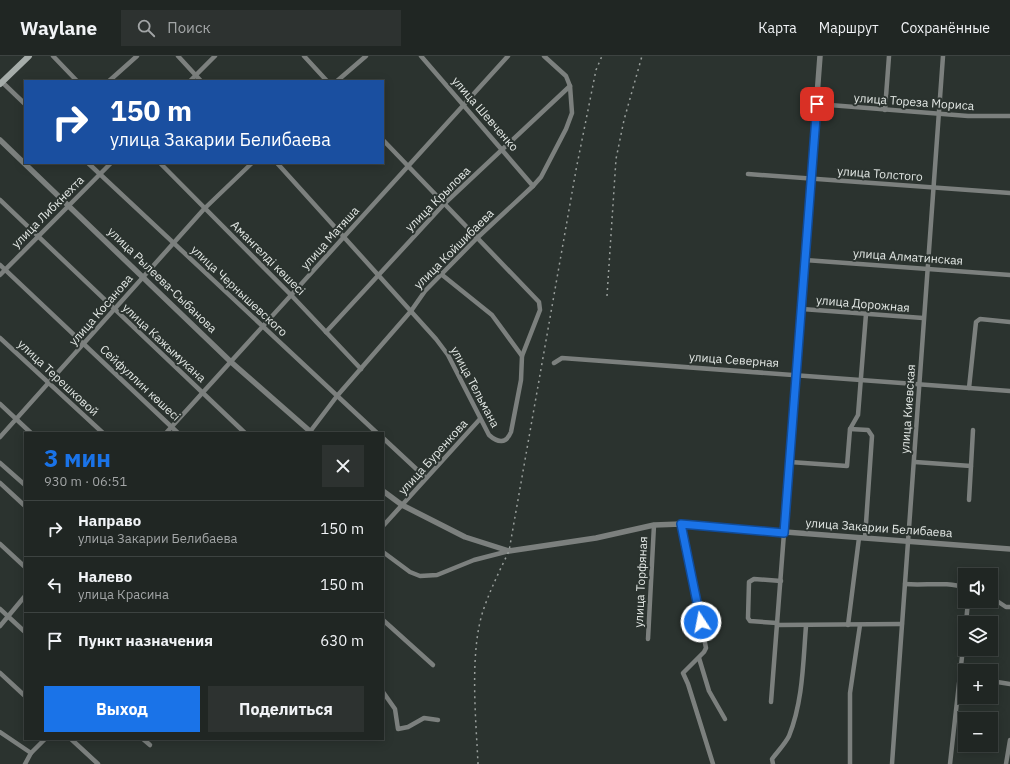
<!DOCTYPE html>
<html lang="ru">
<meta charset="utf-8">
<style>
:root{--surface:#202623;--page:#2d3230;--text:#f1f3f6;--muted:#a2a5a6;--line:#3d4341;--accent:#1a73e8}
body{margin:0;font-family:"IBM Plex Sans",sans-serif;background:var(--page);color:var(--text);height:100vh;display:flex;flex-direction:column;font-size:15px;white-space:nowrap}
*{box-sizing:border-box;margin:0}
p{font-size:13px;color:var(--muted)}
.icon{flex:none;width:22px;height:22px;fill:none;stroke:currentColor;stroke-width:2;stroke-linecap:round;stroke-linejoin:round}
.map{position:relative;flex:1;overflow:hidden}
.drawer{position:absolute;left:24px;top:376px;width:360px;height:308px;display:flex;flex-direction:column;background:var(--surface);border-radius:0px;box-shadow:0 2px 10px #0003,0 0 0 1px var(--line)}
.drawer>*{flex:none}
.top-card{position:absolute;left:24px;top:24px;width:360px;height:84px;border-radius:0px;box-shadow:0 2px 10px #0003,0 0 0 1px var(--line);background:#1a4fa0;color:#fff;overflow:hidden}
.tools{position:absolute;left:958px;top:512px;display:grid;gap:8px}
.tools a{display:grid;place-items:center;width:40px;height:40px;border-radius:0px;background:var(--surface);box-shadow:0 2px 10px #0003,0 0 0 1px var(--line);font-size:20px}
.pin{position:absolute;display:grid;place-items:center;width:34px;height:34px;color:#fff;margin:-17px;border-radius:8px;box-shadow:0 2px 6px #0006}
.me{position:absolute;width:44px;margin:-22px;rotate:349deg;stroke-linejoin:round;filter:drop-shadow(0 0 3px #0008)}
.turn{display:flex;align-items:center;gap:14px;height:84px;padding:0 20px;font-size:18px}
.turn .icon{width:52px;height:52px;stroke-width:2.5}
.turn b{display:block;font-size:28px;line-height:34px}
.round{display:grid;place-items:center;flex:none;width:42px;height:42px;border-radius:0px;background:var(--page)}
.headline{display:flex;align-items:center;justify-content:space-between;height:68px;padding:0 20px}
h1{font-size:24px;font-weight:700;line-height:30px;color:var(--accent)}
.primary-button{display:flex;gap:8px;margin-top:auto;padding:8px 20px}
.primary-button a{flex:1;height:46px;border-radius:0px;background:var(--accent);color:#fff;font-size:16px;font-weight:700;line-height:46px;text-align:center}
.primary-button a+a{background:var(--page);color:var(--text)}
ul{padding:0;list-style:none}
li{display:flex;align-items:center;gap:12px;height:56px;padding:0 20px;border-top:1px solid var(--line)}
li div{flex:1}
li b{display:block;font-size:15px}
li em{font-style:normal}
header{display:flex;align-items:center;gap:24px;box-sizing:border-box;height:56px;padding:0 20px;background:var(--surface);border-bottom:1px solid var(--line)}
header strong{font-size:19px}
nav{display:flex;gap:22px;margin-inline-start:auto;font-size:14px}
.search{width:280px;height:36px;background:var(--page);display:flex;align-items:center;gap:10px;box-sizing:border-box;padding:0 14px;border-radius:0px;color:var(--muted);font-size:15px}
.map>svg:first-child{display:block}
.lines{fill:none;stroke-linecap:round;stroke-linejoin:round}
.minor{stroke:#7c807e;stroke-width:4.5}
.tertiary{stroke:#7c807e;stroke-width:5.5}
.secondary{stroke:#a6adaa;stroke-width:6}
.rail{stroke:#999f9c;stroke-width:1.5;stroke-dasharray:2 4;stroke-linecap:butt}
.route-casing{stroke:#114b97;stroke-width:10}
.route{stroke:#1a73e8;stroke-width:7}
.labels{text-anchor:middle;stroke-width:4;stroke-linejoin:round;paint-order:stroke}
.street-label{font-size:12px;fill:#e3e8e5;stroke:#2b332f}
</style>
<header>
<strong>Waylane</strong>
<div class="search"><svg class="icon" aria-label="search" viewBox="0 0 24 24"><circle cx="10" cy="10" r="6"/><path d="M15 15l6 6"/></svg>Поиск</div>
<nav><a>Карта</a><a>Маршрут</a><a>Сохранённые</a></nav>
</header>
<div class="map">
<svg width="1010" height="708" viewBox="0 0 1010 708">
<rect width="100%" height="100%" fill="#2b332f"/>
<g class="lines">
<!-- minor -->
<g class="minor">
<polyline points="53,0 77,25"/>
<polyline points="178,0 201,25"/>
<polyline points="304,0 327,25"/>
<polyline points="421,0 533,130"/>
<polyline points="109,25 137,0"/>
<polyline points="190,25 215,0"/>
<polyline points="337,25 366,0"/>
<polyline points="2,26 25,48"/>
<polyline points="817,48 968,60 1010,60"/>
<polyline points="885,54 889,0"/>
<polyline points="383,84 539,246 540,254 522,300"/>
<polyline points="88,107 377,377"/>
<polyline points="160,107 292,240 361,313"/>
<path d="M 277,107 L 436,283 L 448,299 L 489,379 C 498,387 506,388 511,376 L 521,324 L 522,300 L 492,259 L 441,218"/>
<polyline points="748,118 1010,137"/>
<polyline points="0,144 245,377"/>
<polyline points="805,204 1010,219"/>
<polyline points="0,209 178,377"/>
<polyline points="0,219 111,107"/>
<polyline points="802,253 923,262"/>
<polyline points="326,276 444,148 570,30"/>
<polyline points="0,282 103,377"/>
<polyline points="554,307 562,302 1010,335"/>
<polyline points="969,332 976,266 980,263 1010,266"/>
<polyline points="0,348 31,377"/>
<polyline points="850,373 868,374 872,380 865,482"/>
<polyline points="166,377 508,0"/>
<polyline points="309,377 337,340 411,255 425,235 477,182 533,130 541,121 566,73 572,57 570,30 566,20 544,0"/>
<polyline points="0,381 204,153 252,107"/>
<polyline points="383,382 426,422"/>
<polyline points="790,406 847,410 850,373 858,359 866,258"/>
<polyline points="915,406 971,410 973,374"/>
<polyline points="0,407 25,429"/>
<polyline points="0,427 25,450"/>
<polyline points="969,444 971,410"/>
<polyline points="681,468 706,592 704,596 683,617 688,628 713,708"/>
<polyline points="383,470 480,363"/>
<polyline points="0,488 25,511"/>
<polyline points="383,496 410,516 420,520 437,519 474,504 509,495"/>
<path d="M 905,528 C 925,530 947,525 965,532"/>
<polyline points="991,541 1006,551 1010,551"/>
<polyline points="0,553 25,576"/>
<polyline points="383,564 433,609"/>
<polyline points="777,567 750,565 748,562 749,526 754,523 781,525"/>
<polyline points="966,567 968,545"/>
<polyline points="777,569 902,568"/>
<polyline points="848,569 859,482"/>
<polyline points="0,570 25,540"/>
<polyline points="648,583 654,469"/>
<polyline points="699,602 709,635 725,663"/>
<polyline points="0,617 25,640"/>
<polyline points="991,625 1010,628"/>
<polyline points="383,636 395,653 398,673 408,671 424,662 438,664"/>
<polyline points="771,646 784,477"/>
<polyline points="0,676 31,697"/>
<polyline points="71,683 98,708"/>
<polyline points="143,683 150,689"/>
<polyline points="25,708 31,697 45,683"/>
<path d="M 773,708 L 772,703 C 778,695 785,688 789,680 C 803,645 803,607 806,570"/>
<polyline points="850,708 850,637 860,569"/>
<polyline points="892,708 943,0"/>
<polyline points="950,708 965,574"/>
<polyline points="1006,708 1010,684"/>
</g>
<!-- tertiary -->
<g class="tertiary">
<polyline points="0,84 231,306 312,377"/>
<polyline points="383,435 402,449 465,481 509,495 596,482 654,469 681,468 1010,493"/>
<polyline points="784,477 820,0"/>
</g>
<!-- secondary -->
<polyline class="secondary" points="0,28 29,0"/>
<!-- rail -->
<g class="rail">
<polyline points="607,240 616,103 624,64 642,0"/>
<path d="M 478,708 C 476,663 469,594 484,552 C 491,532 500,514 509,495 L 576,114 L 596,14 L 602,0"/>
</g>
</g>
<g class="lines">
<defs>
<polyline id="route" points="701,566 681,468 784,477 817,48"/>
</defs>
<!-- route casing -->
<use href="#route" class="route-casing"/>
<!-- route -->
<use href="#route" class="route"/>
</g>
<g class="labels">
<!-- street labels -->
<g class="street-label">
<text transform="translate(914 46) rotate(4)" y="4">улица Тореза Мориса</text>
<text transform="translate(485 58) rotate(49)" y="4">улица Шевченко</text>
<text transform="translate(880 118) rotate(4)" y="4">улица Толстого</text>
<text transform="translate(438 143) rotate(-45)" y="4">улица Крылова</text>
<text transform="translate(48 156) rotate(-45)" y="4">улица Либкнехта</text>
<text transform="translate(330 182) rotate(-48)" y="4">улица Матяша</text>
<text transform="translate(454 193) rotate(-45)" y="4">улица Койшибаева</text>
<text transform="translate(908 201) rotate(4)" y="4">улица Алматинская</text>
<text transform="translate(268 202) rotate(45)" y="4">Амангелді көшесі</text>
<text transform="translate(162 224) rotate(44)" y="4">улица Рылеева-Сыбанова</text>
<text transform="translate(239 235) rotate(43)" y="4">улица Чернышевского</text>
<text transform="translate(863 248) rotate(5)" y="4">улица Дорожная</text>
<text transform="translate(101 254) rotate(-49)" y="4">улица Косанова</text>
<text transform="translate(164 287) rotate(43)" y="4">улица Кажымукана</text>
<text transform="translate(734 304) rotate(4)" y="4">улица Северная</text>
<text transform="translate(58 322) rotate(43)" y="4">улица Терешковой</text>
<text transform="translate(140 327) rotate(43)" y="4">Сейфуллин көшесі</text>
<text transform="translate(475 331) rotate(62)" y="4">улица Тельмана</text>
<text transform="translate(908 353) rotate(-86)" y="4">улица Киевская</text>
<text transform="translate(433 401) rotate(-48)" y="4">улица Буренкова</text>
<text transform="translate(879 472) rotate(4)" y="4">улица Закарии Белибаева</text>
<text transform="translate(641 526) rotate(-87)" y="4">улица Торфяная</text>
</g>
</g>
</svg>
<div class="tools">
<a><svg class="icon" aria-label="sound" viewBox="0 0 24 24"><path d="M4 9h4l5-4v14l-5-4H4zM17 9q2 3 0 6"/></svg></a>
<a><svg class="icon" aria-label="layers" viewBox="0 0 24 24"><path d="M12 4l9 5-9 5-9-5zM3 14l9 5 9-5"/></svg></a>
<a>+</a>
<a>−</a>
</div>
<div class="pin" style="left:817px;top:48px;background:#d93025"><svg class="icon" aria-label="arrive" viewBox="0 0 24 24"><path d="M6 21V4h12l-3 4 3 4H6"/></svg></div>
<svg class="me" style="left:701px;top:566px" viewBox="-20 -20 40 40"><circle r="17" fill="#1a73e8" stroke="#fff" stroke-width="3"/><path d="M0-11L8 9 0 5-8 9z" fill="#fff"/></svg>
<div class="top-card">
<div class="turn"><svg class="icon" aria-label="right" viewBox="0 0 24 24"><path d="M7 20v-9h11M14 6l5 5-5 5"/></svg><div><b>150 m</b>улица Закарии Белибаева</div></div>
</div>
<section class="drawer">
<div class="headline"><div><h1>3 мин</h1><p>930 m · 06:51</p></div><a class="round"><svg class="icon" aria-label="close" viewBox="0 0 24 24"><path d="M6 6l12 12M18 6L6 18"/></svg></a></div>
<ul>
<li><svg class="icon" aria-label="right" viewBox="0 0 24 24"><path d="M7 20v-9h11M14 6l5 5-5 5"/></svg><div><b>Направо</b><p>улица Закарии Белибаева</p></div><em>150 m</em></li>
<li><svg class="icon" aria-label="left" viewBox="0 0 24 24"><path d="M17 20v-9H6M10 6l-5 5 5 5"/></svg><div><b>Налево</b><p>улица Красина</p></div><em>150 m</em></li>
<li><svg class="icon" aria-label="arrive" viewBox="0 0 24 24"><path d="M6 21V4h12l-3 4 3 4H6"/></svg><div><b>Пункт назначения</b></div><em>630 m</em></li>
</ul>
<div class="primary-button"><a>Выход</a><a>Поделиться</a></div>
</section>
</div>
